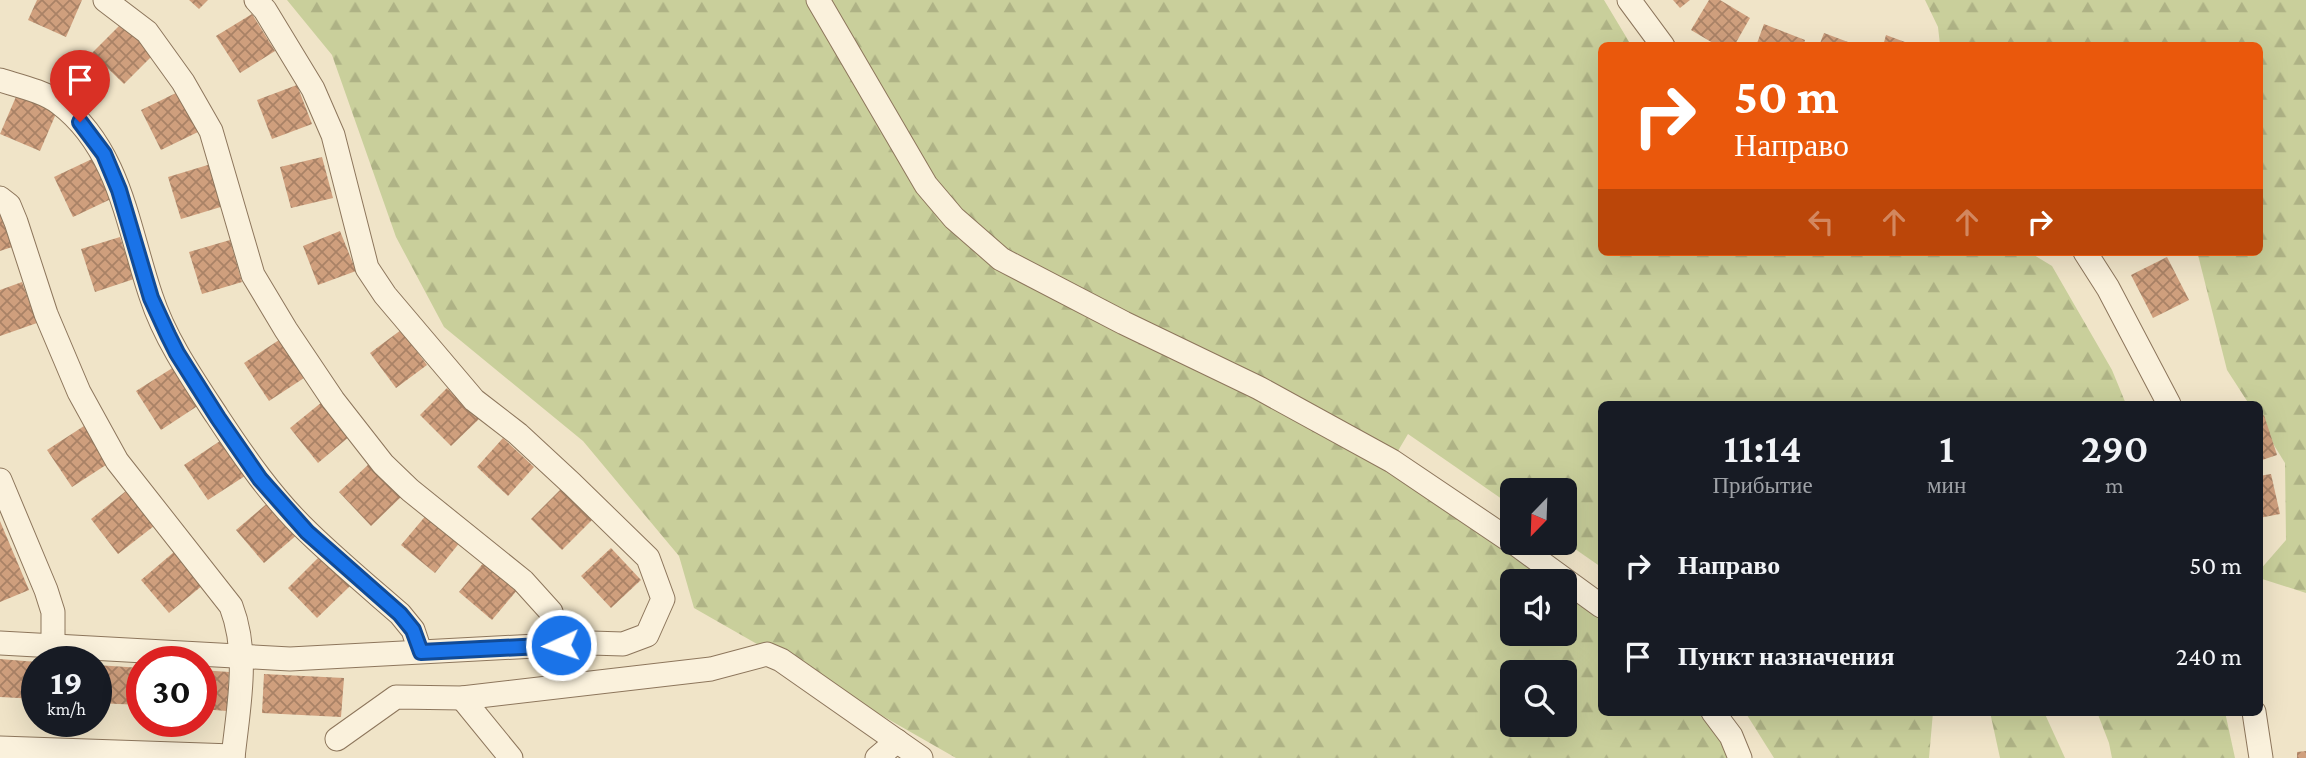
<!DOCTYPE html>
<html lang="ru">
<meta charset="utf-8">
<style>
:root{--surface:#171b24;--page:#20242c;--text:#f1f3f6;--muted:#9ea1a6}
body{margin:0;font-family:"Crimson Pro",serif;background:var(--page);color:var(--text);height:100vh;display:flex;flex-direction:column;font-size:26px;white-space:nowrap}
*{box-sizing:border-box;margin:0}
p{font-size:23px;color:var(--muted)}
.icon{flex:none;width:38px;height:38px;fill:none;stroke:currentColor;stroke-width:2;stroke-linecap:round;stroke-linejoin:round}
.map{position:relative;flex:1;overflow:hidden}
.drawer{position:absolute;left:1598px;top:401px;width:665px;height:315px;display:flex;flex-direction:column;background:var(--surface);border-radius:10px;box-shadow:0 7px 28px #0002}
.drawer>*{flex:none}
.banner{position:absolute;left:1598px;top:42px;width:665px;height:214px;border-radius:10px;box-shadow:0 7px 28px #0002;background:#ea580c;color:#fff;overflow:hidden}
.needle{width:46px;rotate:203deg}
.fabs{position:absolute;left:1500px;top:478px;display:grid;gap:14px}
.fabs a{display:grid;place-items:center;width:77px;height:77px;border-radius:10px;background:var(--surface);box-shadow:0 7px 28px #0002;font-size:35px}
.speed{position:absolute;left:21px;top:646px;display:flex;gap:14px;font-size:35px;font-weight:700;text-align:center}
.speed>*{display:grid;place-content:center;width:91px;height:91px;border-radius:50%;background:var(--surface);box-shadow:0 7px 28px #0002;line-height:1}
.speed small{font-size:18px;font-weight:400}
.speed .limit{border:10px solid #d22;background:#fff;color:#111}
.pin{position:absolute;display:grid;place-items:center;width:60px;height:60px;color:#fff;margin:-72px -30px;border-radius:50% 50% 50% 0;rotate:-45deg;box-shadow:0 0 7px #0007}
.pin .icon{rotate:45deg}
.me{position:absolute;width:77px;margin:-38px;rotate:267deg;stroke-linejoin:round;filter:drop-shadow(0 0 5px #0008)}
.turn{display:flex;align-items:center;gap:24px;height:147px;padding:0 21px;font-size:32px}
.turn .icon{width:91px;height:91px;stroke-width:2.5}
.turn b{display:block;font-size:49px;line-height:60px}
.lanes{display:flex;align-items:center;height:66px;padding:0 21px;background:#0003;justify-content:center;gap:35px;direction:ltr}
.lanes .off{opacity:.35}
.eta{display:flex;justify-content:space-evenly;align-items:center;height:119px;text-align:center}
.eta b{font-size:42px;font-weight:600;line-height:49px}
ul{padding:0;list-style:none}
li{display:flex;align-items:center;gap:21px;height:91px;padding:0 21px}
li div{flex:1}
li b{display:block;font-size:26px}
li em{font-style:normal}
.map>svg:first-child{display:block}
.forest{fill:url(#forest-firs);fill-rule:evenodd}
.building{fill:url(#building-cross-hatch)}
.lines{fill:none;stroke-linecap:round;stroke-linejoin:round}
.minor-casing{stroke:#8d765c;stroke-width:25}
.minor{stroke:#faf1dc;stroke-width:23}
.route-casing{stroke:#114b97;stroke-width:18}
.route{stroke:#1a73e8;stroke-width:12}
</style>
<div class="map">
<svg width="2306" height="758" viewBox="0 0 2306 758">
<defs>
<pattern id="forest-firs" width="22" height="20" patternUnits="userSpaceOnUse" patternTransform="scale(1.75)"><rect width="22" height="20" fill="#c9cf9b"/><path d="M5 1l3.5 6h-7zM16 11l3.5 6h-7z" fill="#aeb285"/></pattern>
<pattern id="building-cross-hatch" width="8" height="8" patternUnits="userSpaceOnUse" patternTransform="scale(1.75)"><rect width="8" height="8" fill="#cf9f7d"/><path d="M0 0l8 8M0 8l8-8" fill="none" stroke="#a98266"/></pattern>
</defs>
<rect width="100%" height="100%" fill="#f0e4c8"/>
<!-- forest -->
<g class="forest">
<path d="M 287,0 L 1604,0 L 1631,45 L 1601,46 L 1601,252 L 2029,252 L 2052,266 L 2112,370 L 2126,404 L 1601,404 L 1601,567 L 1565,542 L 1564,490 L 1512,490 L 1512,506 L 1408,434 L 1392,461 L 1551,581 L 1512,581 L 1512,634 L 1564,634 L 1565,590 L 1601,616 L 1601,712 L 1702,712 L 1735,758 L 956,758 L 694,608 L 679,556 L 583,441 L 444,327 L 396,237 L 332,55 ZM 1512,672 L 1564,672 L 1564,724 L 1512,724 Z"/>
<polygon points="1925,0 2306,0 2306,593 2259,578 2259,571 2286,540 2285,463 2259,421 2259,404 2249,404 2227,370 2198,255 2192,252 2259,252 2259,46 1940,45 1938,27"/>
<polygon points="1748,712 1933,712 1929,758 1774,758 1747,715"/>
<polygon points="1990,712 2044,712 2065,758 2000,758"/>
<polygon points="2097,712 2225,712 2235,758 2112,758 2109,743"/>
</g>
<!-- building -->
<g class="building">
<polygon points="37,0 82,0 66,37 28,20"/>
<polygon points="189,0 208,0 199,9"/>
<polygon points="1673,0 1690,0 1680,8"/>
<polygon points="1709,0 1720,0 1750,18 1734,46 1718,46 1691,30"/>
<polygon points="252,14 275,51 240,73 216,36"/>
<polygon points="121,24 153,55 124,84 92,53"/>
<polygon points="1764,24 1805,40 1803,46 1756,46"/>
<polygon points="1824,33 1856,45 1856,46 1819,46"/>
<polygon points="1886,35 1913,45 1913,46 1883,46"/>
<polygon points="297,85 312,124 272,139 257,100"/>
<polygon points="18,92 58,109 40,151 0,134"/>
<polygon points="178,92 198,132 161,150 141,110"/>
<polygon points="322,157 333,198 291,208 280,167"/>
<polygon points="92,159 111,199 73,217 54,177"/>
<polygon points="211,164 224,206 181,219 168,177"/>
<polygon points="0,214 12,247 0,251"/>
<polygon points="340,231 356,271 318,285 303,246"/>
<polygon points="120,237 134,279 95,292 81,249"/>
<polygon points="230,240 242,282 202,294 189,252"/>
<polygon points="2167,257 2189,300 2153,318 2131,275"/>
<polygon points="22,282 37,323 0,336 0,290"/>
<polygon points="401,330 427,365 396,388 370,353"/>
<polygon points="279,340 304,378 269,401 244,363"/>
<polygon points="174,367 199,405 161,430 136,391"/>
<polygon points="447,388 479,419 451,446 420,415"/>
<polygon points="322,402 350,436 318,463 290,428"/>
<polygon points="2264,415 2277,455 2259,461 2259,417"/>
<polygon points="84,426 109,463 72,487 47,450"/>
<polygon points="503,438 534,467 508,496 477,467"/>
<polygon points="223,439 248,474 208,500 184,465"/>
<polygon points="371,462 403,495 371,526 339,492"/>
<polygon points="2271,474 2280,514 2259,518 2259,476"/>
<polygon points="561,489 592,520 562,550 531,519"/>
<polygon points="126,491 154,526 118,554 91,519"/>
<polygon points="270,501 298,534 264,563 236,530"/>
<polygon points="428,513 461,541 435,573 401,545"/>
<polygon points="0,521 29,590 0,602"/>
<polygon points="611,548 641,580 611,608 581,576"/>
<polygon points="174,552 203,585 169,613 141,580"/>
<polygon points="320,556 350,586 317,618 288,588"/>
<polygon points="485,561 518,589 492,620 459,592"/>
<polygon points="0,659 37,662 37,699 0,697"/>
<polygon points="96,665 142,668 142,705 96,703"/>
<polygon points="201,670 229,672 227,711 201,709"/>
<polygon points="264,674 344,678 341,717 262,713"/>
<polygon points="2306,751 2306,758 2297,758 2297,752"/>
</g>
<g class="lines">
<defs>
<g id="minor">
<polyline points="105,0 147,32 183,82 211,131 253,275 286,330 333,400 383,464 410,490 523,581 551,612 561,645"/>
<polyline points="818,0 926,185 954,218 1001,259 1124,323 1259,388 1392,461 1512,542"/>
<polyline points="1629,0 1663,46"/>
<path d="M 0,80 C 19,86 43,91 59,103 C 120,149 128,229 151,296 C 165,339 192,378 217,416 C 244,457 273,499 309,533 C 338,561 369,587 400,614 L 413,630 L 420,651"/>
<path d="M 0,198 L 9,205 L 16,222 L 46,314 L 79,392 L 117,461 L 231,606 C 250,655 238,708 233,758"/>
<polyline points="2085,252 2108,288 2169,404"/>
<polyline points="0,480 46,590 53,612 53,646"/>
<polyline points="1513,542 1601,606"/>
<polyline points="0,643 290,659 591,643 623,644 647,635 663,599 648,558 572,484 518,434 474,400 385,295 367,268 333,135 313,89 265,10 256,0"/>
<polyline points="462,698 511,758"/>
<polyline points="1713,712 1731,736 1740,758"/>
<polyline points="2254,712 2261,758"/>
<polyline points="337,739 396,697 462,698 711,669 767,654 781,660 921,758"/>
<polyline points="0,748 233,756"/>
<polyline points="877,758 897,741"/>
</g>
</defs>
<!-- minor casing -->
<use href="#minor" class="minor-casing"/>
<!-- minor -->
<use href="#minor" class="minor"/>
</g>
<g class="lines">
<defs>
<polyline id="route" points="80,122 104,154 119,190 151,298 168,335 177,353 218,418 260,479 307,532 400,614 413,630 421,652 561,645"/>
</defs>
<!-- route casing -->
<use href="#route" class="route-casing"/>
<!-- route -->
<use href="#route" class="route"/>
</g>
</svg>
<div class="fabs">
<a><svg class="needle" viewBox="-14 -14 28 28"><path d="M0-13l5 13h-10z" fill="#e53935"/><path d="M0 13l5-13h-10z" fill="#9ea1a6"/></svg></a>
<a><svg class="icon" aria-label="sound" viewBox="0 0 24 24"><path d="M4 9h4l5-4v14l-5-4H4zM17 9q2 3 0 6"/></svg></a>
<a><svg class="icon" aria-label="search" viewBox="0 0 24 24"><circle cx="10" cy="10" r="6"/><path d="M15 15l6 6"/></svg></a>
</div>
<div class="speed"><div>19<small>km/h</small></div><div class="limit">30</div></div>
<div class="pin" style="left:80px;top:122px;background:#d93025"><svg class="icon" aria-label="arrive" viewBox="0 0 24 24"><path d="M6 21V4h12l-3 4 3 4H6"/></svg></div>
<svg class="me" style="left:561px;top:645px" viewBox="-20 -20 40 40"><circle r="17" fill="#1a73e8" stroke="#fff" stroke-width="3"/><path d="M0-11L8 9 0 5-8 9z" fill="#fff"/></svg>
<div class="banner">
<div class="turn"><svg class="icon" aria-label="right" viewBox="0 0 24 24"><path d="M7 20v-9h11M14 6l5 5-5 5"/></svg><div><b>50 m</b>Направо</div></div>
<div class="lanes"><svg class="icon off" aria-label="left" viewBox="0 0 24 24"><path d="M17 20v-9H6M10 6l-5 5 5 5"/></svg><svg class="icon off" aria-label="ahead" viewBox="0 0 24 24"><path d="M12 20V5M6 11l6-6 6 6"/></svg><svg class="icon off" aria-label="ahead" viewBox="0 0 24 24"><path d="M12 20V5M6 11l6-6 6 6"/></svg><svg class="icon" aria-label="right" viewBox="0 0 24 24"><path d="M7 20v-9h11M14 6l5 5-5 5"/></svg></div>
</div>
<section class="drawer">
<div class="eta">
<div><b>11:14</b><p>Прибытие</p></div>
<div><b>1</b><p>мин</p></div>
<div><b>290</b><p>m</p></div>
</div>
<ul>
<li><svg class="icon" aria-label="right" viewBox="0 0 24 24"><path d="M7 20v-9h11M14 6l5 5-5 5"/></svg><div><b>Направо</b></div><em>50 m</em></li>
<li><svg class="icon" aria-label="arrive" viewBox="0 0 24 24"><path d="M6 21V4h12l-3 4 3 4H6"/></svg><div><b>Пункт назначения</b></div><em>240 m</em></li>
</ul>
</section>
</div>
